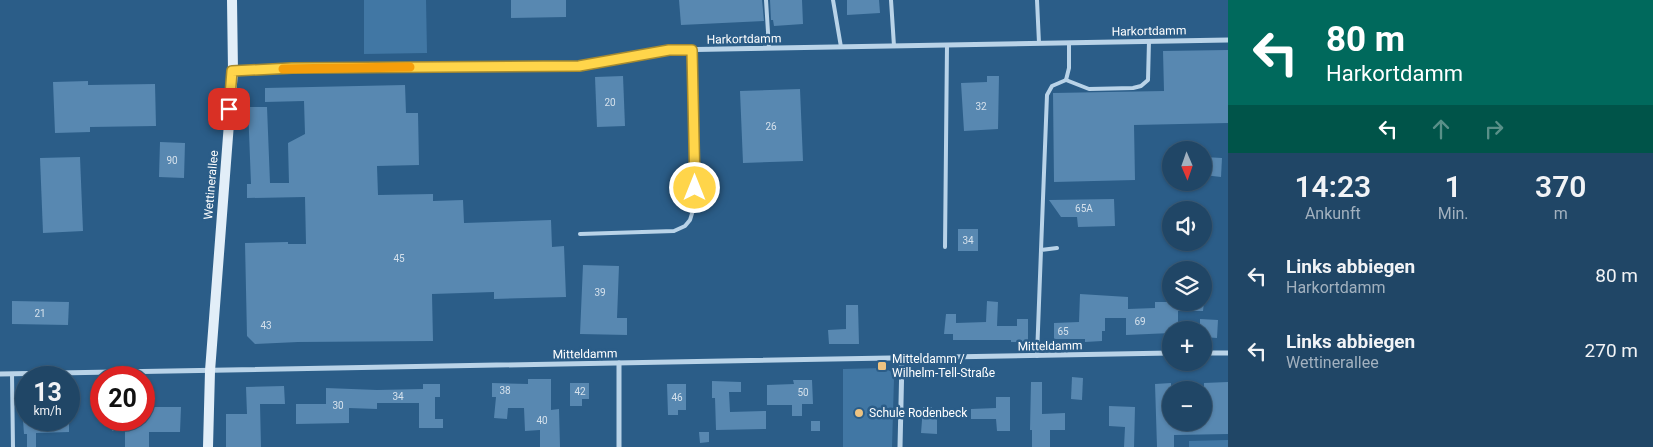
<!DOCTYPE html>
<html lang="de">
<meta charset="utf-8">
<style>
:root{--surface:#204666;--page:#284d6c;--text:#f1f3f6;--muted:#a2b1bf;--line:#3d5e7a}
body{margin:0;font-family:Roboto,sans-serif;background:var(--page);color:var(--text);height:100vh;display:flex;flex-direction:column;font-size:19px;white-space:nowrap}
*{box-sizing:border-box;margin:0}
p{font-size:16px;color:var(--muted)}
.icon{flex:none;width:28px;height:28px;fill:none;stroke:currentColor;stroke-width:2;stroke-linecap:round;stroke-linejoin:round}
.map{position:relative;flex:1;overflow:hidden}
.details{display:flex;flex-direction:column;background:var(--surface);width:425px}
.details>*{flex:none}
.guide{background:#00695c;color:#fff;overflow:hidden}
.needle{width:32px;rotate:178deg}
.buttons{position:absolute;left:1162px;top:141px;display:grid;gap:10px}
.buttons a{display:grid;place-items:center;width:50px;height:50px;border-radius:50%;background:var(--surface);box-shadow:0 1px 4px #0004,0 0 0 1px var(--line);font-size:25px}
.speed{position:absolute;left:15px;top:366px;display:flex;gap:10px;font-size:25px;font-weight:700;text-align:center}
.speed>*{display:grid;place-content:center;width:65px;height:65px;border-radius:50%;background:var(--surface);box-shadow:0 1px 4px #0004,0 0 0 1px var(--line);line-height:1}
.speed small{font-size:12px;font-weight:400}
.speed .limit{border:8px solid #d22;background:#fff;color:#111}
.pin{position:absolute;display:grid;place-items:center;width:42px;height:42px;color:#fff;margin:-21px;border-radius:10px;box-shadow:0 2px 8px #0006}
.me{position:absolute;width:55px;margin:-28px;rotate:0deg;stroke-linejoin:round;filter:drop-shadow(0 0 4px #0008)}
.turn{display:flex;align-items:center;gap:18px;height:105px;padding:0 15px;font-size:22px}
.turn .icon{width:65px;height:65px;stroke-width:2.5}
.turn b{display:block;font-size:35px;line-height:42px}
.lanes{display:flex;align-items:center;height:48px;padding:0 15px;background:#0003;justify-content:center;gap:25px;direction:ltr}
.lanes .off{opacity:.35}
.eta{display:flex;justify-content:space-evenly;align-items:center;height:85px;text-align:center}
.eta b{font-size:30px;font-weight:600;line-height:35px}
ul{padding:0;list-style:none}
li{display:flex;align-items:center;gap:15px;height:75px;padding:0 15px}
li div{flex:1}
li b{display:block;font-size:19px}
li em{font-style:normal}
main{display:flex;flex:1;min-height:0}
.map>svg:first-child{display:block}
.green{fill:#4177a4}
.building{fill:#5888b1}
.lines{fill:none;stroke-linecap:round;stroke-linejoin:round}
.lane{stroke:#b9d3e8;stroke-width:4}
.street{stroke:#b9d3e8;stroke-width:5}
.secondary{stroke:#e2eef8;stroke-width:10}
.route-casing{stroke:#a68a30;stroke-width:12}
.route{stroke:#ffd54a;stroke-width:9}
.slow{stroke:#f59e0b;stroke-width:9}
.poi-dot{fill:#edc381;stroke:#2b5d88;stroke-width:2}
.labels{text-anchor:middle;stroke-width:5;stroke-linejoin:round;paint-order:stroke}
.number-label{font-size:10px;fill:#d5e1ec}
.street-label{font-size:12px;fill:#fff;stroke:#2b5d88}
.poi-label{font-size:12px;fill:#fff;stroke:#2b5d88;text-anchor:start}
</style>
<main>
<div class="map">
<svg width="1228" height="447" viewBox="0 0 1228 447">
<rect width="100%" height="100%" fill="#2b5d88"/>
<!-- green -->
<g class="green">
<polygon points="364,0 426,0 427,53 364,54"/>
<polygon points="883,368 892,372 894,378 892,447 843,447 843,369"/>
<polygon points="1228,440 1228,447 1189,447 1189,441"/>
</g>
<!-- building -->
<g class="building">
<polygon points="511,0 566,0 566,17 511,18"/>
<polygon points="679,0 762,0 764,21 681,25"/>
<polygon points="770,0 802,0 803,24 774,26 773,20 771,20"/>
<polygon points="847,0 879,0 880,13 847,15"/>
<polygon points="1228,50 1228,123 1134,125 1135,180 1054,182 1053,93 1164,91 1163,51"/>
<polygon points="623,76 625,126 597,127 595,77"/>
<polygon points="987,76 999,76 998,129 964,131 961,83 987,82"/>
<polygon points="88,81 88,85 155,84 156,126 90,127 90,132 55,133 53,82"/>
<polygon points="405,85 406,113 418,113 419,165 377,166 378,195 433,194 433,201 463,200 464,223 551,220 552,247 564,246 566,297 494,299 494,292 432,294 433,341 298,342 255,344 247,336 245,243 288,242 288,244 306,244 305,197 247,198 247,184 251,184 248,107 267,107 270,183 289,183 288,143 305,134 304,101 265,102 265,88"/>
<polygon points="800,89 803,161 743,163 740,91"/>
<polygon points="160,142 185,143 184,178 159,177"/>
<polygon points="80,157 83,231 43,233 40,158"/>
<polygon points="1204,157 1222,158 1221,177 1204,175"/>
<polygon points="1114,199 1115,226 1078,227 1077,217 1061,217 1049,200"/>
<rect x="958" y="229" width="20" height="22"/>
<polygon points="583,265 619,266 617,318 627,318 627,335 580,334"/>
<polygon points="1080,294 1128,297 1128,309 1155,308 1155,302 1204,302 1203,311 1178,311 1178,330 1171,330 1171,333 1126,335 1126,318 1105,318 1105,331 1102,331 1102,341 1085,342 1085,339 1054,339 1054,323 1079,322"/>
<polygon points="12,301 69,302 68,325 12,324"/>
<polygon points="987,301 998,302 997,326 1017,326 1017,319 1028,319 1028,342 1011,342 1011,340 953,340 953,334 944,334 946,314 956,314 956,323 986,322"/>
<polygon points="846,305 858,305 859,344 829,344 828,330 846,329"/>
<polygon points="1200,319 1218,320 1217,338 1204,337 1204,330 1200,330"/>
<polygon points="1072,377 1083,378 1082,400 1071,399"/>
<polygon points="528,379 551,379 551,410 559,409 560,447 540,447 540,430 525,431 524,408 508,408 507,419 494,418 496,397 492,397 492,383 528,384"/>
<polygon points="793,380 812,380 813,404 802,404 802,416 792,416 792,405 767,405 767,385 794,384"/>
<polygon points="712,381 741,382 741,392 729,392 730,412 766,411 766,429 716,430 715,398 712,398"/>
<polygon points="1031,382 1042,382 1042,414 1065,413 1065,430 1050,430 1050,447 1032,447 1032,430 1030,430"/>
<polygon points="1228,382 1228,434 1174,435 1174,447 1157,447 1155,384 1171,383 1171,422 1204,422 1204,383"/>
<polygon points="570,383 589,383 589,399 582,399 582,406 570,406"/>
<polygon points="423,384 440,384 440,397 435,397 435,419 443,419 443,428 419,428 419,403 377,403 377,409 349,408 349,423 296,424 296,404 326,404 326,388 377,390 423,389"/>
<polygon points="667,384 686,384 686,410 678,410 678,415 668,415"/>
<polygon points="284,386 285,404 260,404 261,447 226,447 226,414 247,414 246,387"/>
<polygon points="996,397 1010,397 1010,431 997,431 996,419 971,419 971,409 996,408"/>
<polygon points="1109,406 1135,407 1134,447 1124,447 1125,427 1109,426"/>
<polygon points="144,407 181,407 180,432 149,432 149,447 125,447 125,431 112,431 112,420 144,420"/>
<polygon points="923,407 932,407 932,418 937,418 937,434 921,433"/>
<polygon points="23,420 69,420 69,432 36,433 36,447 27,447 27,434 24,434"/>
<rect x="811" y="421" width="9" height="10"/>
<polygon points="699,432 709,432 709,442 700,443"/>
</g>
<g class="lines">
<!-- lane -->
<g class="lane">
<polyline points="766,0 769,48"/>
<polyline points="833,0 841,47"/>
<polyline points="891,0 894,46"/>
<polyline points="1037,0 1039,43"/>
<polyline points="1066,80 1089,89 1133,88 1141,86 1148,80 1149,41"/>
<polyline points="580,234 674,231 685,226 690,220 694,207 692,50"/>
<polyline points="945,247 947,45"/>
<polyline points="1041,250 1047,95 1052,86 1066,80 1069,68 1069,43"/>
<polyline points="1037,356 1041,250 1057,248"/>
<polyline points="12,374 13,447"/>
</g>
<!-- street -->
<g class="street">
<polyline points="233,71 292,68 579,66 669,50 1228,40"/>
<polyline points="1204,353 1228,353"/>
<polyline points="619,363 619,447"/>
<polyline points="0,374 1171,353"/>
<polyline points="900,447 902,359"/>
</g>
<!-- secondary -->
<polyline class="secondary" points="208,447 210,371 233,71 232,0"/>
</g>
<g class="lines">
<defs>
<polyline id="route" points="229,109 232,71 292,68 579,66 669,50 692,50 695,188"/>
</defs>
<!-- route casing -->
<use href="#route" class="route-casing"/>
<!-- route -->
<use href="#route" class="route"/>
<!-- slow -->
<polyline class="slow" points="283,69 410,67"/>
</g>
<!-- markers -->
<g class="poi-dot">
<rect x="877" y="361" width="10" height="10" rx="2.5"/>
<circle cx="859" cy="413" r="5"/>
</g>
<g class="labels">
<!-- number labels -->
<g class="number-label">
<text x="610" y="106">20</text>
<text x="981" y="110">32</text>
<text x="771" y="130">26</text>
<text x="172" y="164">90</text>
<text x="1084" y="212">65A</text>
<text x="968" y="244">34</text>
<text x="399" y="262">45</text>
<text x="600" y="296">39</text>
<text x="40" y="317">21</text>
<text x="1140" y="325">69</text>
<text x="266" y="329">43</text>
<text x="1063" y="335">65</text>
<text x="505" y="394">38</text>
<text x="580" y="395">42</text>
<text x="803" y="396">50</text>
<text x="398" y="400">34</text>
<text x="677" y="401">46</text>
<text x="338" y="409">30</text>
<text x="542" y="424">40</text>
</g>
<!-- street labels -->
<g class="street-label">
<text transform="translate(1149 31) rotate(-1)" y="4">Harkortdamm</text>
<text transform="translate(744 39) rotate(-1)" y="4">Harkortdamm</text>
<text transform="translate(211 185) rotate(-85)" y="4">Wettinerallee</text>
<text transform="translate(1050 346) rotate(-1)" y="4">Mitteldamm</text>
<text transform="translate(585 354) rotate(-1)" y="4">Mitteldamm</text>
</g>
<!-- poi labels -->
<g class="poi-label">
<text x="892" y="363">Mitteldamm /<tspan x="892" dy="14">Wilhelm-Tell-Straße</tspan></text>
<text x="869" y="417">Schule Rodenbeck</text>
</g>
</g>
</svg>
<div class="buttons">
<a><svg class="needle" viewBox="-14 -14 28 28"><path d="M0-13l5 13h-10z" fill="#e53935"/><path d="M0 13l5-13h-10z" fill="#a2b1bf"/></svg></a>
<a><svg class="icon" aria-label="sound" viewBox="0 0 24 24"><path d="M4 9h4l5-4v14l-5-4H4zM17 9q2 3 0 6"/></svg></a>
<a><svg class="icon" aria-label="layers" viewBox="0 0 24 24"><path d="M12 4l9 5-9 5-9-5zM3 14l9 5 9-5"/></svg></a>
<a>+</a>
<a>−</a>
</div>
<div class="speed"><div>13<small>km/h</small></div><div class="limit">20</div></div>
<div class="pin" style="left:229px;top:109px;background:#d93025"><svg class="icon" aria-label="arrive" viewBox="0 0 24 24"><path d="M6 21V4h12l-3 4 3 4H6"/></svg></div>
<svg class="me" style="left:695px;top:188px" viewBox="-20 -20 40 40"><circle r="17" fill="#ffd54a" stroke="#fff" stroke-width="3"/><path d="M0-11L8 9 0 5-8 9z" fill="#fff"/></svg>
</div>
<section class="details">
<div class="guide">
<div class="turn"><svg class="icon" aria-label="left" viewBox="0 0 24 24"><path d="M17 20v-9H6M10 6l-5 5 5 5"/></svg><div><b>80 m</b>Harkortdamm</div></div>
<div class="lanes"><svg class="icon" aria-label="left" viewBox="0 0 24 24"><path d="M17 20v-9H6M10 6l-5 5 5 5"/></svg><svg class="icon off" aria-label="ahead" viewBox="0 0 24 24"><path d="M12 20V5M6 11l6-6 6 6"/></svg><svg class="icon off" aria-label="right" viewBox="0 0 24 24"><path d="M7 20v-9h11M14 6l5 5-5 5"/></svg></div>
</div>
<div class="eta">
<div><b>14:23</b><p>Ankunft</p></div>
<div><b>1</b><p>Min.</p></div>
<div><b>370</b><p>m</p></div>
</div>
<ul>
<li><svg class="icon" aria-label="left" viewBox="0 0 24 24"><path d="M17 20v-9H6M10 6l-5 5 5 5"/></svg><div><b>Links abbiegen</b><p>Harkortdamm</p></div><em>80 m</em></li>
<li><svg class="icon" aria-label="left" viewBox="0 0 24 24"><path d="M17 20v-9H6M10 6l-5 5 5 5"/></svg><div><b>Links abbiegen</b><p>Wettinerallee</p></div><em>270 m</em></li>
</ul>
</section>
</main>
